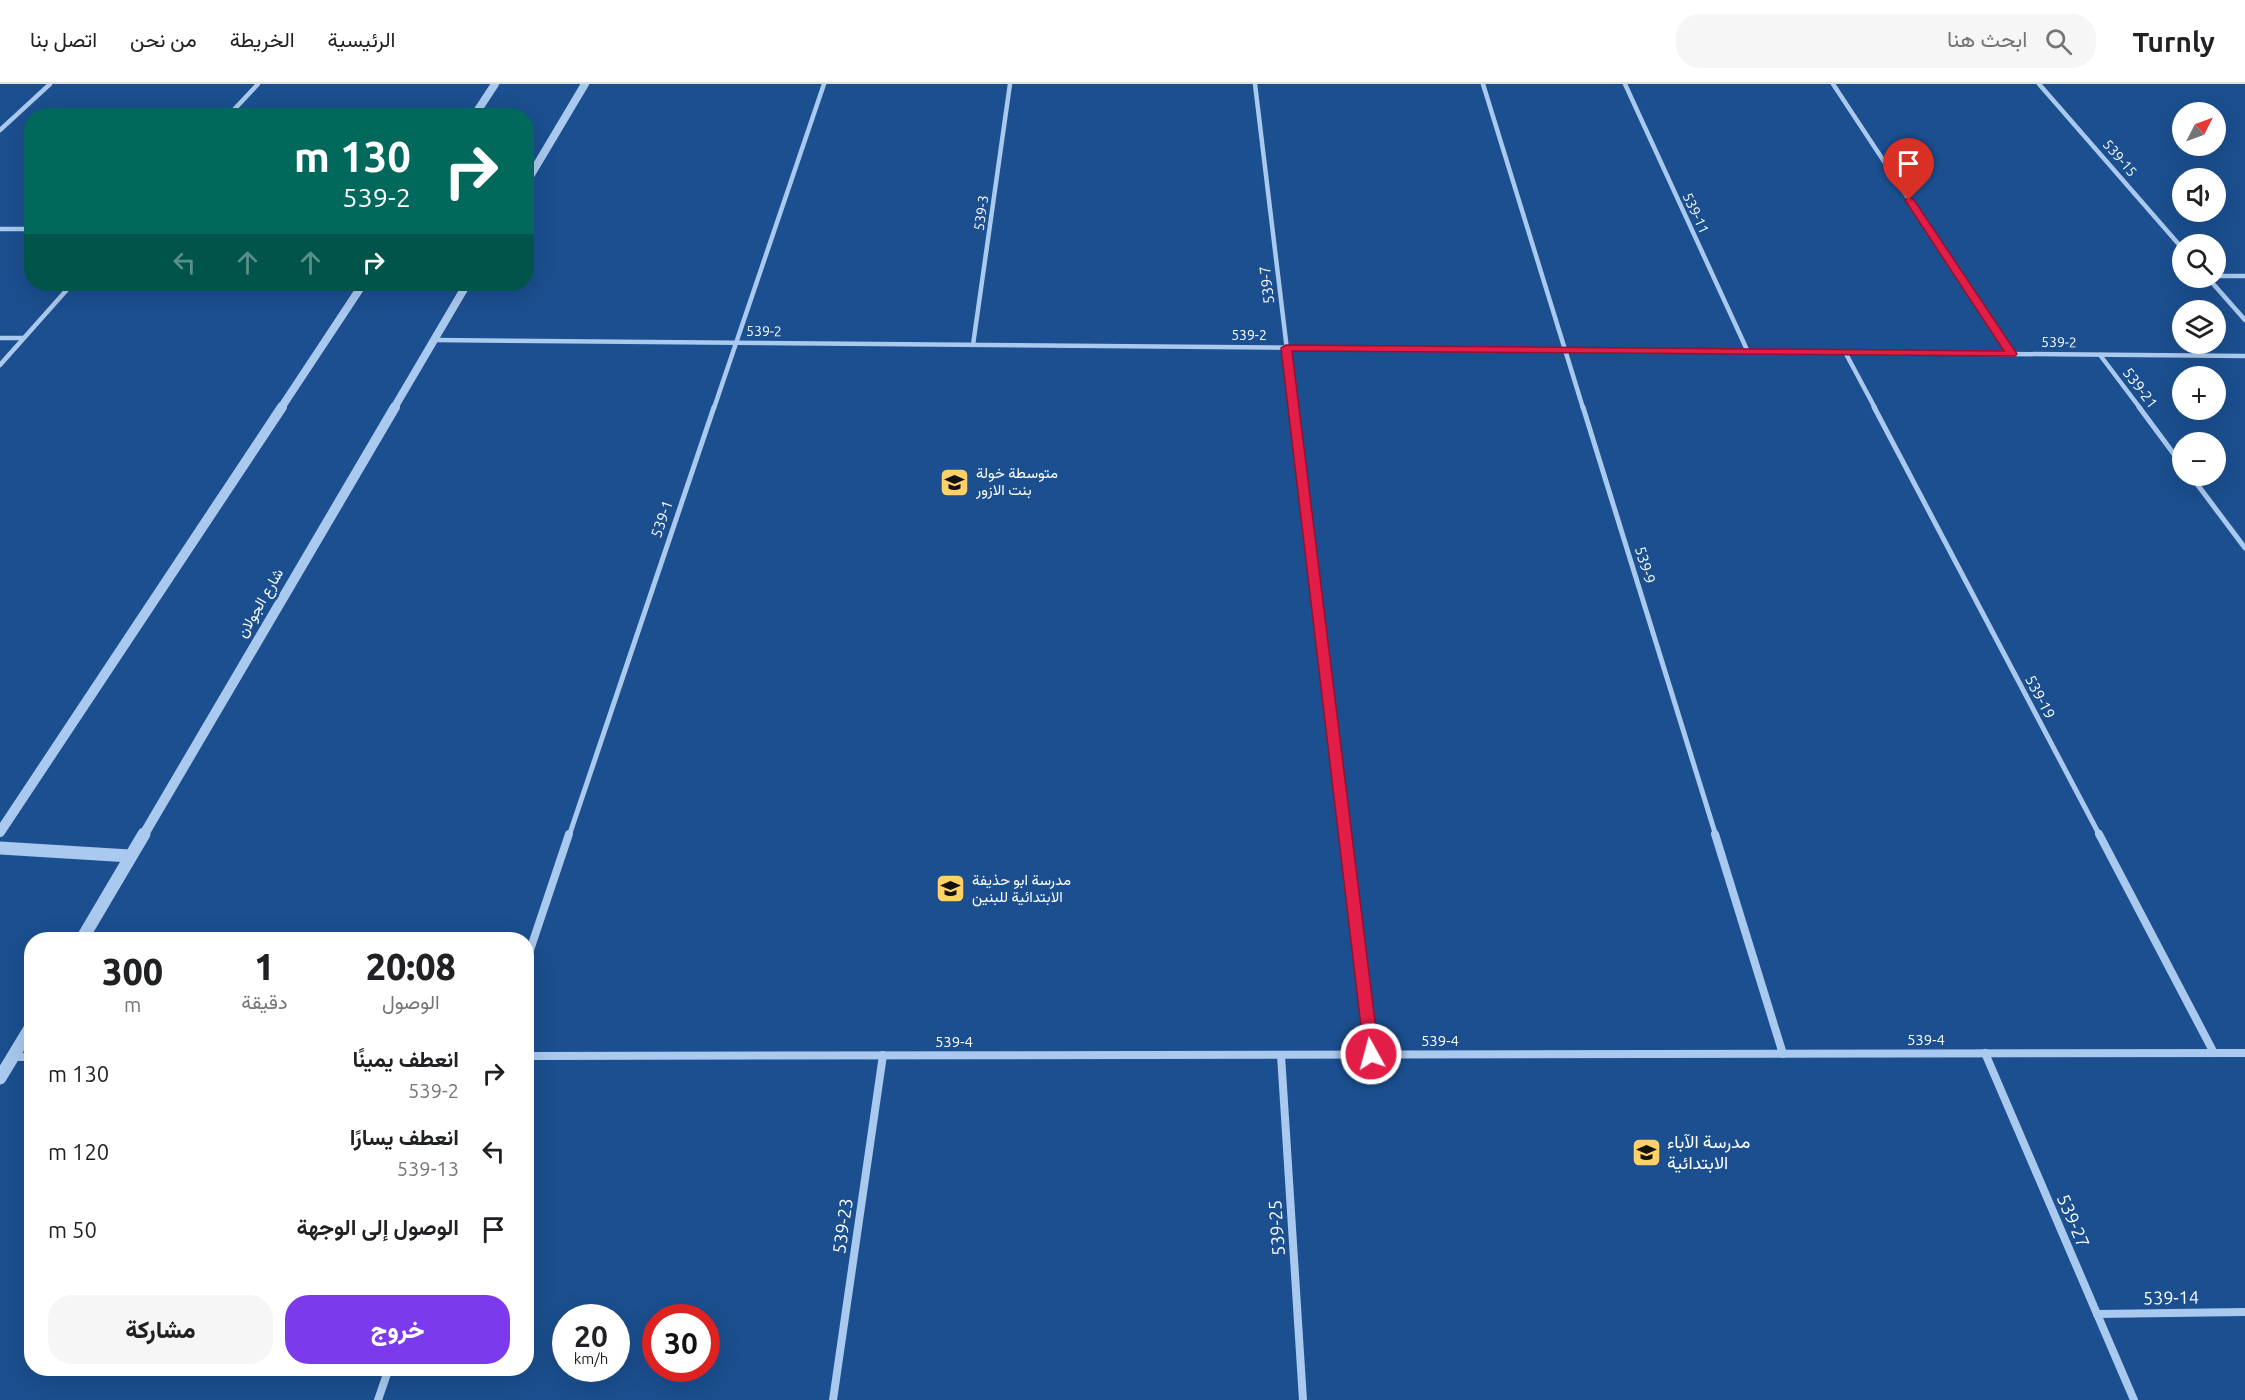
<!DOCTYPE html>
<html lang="ar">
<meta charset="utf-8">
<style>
:root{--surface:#fff;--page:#f6f6f6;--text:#202124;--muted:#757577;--line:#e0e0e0;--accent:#7c3aed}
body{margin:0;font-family:Ubuntu,Vazirmatn,sans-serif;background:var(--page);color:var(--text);direction:rtl;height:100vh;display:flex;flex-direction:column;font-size:22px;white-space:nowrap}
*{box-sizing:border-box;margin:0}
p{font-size:20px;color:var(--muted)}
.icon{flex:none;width:33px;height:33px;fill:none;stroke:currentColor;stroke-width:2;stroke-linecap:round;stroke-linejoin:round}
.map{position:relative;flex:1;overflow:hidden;direction:ltr}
.panel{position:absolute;left:24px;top:848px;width:510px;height:444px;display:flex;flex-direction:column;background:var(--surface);border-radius:24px;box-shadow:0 6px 24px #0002;direction:rtl}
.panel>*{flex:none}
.hud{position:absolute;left:24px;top:24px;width:510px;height:183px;border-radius:24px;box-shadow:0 6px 24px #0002;direction:rtl;background:#00695c;color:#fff;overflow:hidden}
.needle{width:39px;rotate:48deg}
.tools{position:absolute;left:2172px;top:18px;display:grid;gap:12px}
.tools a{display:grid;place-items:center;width:54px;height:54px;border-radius:50%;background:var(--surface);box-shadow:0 6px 24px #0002;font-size:30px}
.speed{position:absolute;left:552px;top:1220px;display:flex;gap:12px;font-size:30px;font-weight:700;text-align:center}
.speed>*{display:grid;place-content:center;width:78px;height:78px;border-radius:50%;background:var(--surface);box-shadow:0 6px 24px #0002;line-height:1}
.speed small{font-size:15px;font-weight:400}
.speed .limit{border:9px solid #d22;background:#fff;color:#111}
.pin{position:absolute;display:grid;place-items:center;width:51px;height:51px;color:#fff;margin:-62px -26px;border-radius:50% 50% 50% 0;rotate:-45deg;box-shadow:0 0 6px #0007}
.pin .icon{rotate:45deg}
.me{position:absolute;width:66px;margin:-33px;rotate:353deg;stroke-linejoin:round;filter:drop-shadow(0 0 4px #0008)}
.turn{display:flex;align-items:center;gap:21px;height:126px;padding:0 24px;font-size:27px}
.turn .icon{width:78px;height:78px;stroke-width:2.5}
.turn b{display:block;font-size:42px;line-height:51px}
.lanes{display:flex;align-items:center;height:57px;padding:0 24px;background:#0003;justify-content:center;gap:30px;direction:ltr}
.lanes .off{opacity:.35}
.eta{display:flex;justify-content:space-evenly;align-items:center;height:102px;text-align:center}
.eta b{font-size:36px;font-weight:800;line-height:42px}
.button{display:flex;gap:12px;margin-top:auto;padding:12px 24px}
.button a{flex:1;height:69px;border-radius:24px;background:var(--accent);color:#fff;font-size:24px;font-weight:800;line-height:69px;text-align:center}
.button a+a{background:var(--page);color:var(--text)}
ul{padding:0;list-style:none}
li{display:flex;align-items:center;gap:18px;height:78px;padding:0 24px}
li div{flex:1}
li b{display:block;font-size:22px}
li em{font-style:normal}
header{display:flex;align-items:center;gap:36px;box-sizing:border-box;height:84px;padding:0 30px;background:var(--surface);border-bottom:2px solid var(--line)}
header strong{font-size:28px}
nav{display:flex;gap:33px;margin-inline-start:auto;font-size:21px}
.search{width:420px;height:54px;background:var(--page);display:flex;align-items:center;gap:15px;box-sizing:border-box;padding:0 21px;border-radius:24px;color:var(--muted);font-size:22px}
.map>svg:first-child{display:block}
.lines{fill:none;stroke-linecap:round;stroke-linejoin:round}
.minor-far2{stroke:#a9c9ee;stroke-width:4.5}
.minor-far1{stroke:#a9c9ee;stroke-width:5}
.minor{stroke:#a9c9ee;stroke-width:8}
.tertiary-far2{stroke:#a9c9ee;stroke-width:8}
.tertiary-far1{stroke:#a9c9ee;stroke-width:10}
.tertiary{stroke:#a9c9ee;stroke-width:13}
.route{fill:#e11d48;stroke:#92132f;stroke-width:1.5}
.labels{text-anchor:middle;stroke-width:6;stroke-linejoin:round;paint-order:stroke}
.far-street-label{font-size:14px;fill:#fff;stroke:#1b4f8f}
.street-label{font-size:15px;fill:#fff;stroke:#1b4f8f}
.poi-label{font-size:15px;fill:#fff;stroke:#1b4f8f;text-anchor:start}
.near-poi-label{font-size:18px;fill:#fff;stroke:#1b4f8f;text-anchor:start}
.near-street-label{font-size:18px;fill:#fff;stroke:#1b4f8f}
</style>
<header>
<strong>Turnly</strong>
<div class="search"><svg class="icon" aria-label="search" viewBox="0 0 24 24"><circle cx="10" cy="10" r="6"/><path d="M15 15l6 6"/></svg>ابحث هنا</div>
<nav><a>الرئيسية</a><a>الخريطة</a><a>من نحن</a><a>اتصل بنا</a></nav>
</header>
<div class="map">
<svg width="2245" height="1316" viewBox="0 0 2245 1316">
<rect width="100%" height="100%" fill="#1b4f8f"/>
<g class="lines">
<!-- minor-far2 -->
<g class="minor-far2">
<polyline points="1255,0 1294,324"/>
<polyline points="1483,0 1583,324"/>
<polyline points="1625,0 1748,268"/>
<polyline points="1833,0 2011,270"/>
<polyline points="2039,0 2182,164"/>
<polyline points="228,32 258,0"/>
<polyline points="0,46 50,0"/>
<polyline points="0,145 32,145"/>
<polyline points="2216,192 2245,192"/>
<polyline points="2208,194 2245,236"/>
<polyline points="0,254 23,254"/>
<polyline points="434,256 2245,272"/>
<polyline points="973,261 1010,0"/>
<polyline points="1845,268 1875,324"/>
<polyline points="2100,271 2140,324"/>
<polyline points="0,281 72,200"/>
<polyline points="714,324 824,0"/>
</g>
<!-- minor-far1 -->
<g class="minor-far1">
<polyline points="1294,323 1345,752"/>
<polyline points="1583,323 1716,752"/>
<polyline points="1874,323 2100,752"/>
<polyline points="2139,323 2182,381"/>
<polyline points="2191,392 2245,464"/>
<polyline points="569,752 714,323"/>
</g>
<!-- minor -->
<g class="minor">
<polyline points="1345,750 1371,970"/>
<polyline points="1715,750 1783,970"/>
<polyline points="2099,750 2214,969"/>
<polyline points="526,878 569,750"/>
<polyline points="1985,969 2134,1316"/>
<polyline points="1281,971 1303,1316"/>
<polyline points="526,972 2245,969"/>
<polyline points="13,973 32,973"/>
<polyline points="2097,1230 2245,1228"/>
<polyline points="378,1316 389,1284"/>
<polyline points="833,1316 883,971"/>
</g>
<!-- tertiary-far2 -->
<g class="tertiary-far2">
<polyline points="474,32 495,0"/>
<polyline points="526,99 585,0"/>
<polyline points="281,324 363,200"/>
<polyline points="394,324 467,200"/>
</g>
<!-- tertiary-far1 -->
<g class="tertiary-far1">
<polyline points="0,748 282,323"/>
<polyline points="143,752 395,323"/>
</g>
<!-- tertiary -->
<g class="tertiary">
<polyline points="0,764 130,772"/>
<polyline points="82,855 144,750"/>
<polyline points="0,994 32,941"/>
</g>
</g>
<!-- route -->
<polygon class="route" points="1909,113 1914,116 2017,270 2015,272 1292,267 1379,970 1376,976 1371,978 1365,976 1281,264 1286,261 2004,267 1905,116"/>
<!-- icons -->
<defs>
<symbol id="school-square" viewBox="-11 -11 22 22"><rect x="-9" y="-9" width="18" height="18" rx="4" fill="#ffd166" stroke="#1b4f8f"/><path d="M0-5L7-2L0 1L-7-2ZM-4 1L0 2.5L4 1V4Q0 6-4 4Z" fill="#111"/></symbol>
</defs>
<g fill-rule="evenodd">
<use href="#school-square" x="938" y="382" width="33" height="33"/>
<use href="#school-square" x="934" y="788" width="33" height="33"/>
<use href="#school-square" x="1630" y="1052" width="33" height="33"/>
</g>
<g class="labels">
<!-- far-street labels -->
<g class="far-street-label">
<text transform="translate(2120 74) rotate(49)" y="5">539-15</text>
<text transform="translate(981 129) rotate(-82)" y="5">539-3</text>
<text transform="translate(1696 129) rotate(65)" y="5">539-11</text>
<text transform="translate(764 247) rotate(1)" y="5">539-2</text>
<text x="1249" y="256">539-2</text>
<text transform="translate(2059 258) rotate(1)" y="5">539-2</text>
</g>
<!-- street labels -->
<g class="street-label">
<text transform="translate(1267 201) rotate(-97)" y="5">539-7</text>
<text transform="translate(2140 304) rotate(53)" y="5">539-21</text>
<text transform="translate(662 435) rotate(-71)" y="5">539-1</text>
<text transform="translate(1645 481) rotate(73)" y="5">539-9</text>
<text transform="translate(260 519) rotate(-60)" y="5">شارع الجولان</text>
<text transform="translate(2040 613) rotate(62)" y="5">539-19</text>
<text x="1926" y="961">539-4</text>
<text x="1440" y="962">539-4</text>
<text x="954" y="963">539-4</text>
</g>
<!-- poi labels -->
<g class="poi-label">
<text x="976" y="394">متوسطة خولة<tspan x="976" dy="17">بنت الازور</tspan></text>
<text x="972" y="801">مدرسة ابو حذيفة<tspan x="972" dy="17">الابتدائية للبنين</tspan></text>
</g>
<!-- near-poi labels -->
<g class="near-poi-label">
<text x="1667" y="1064">مدرسة الآباء<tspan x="1667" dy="21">الابتدائية</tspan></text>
</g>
<!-- near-street labels -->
<g class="near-street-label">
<text transform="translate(2073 1137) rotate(67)" y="6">539-27</text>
<text transform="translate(843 1142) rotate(-82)" y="6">539-23</text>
<text transform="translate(1277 1144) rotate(-94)" y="6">539-25</text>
<text transform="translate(2171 1214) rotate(-1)" y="6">539-14</text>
</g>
</g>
</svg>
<div class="tools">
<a><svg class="needle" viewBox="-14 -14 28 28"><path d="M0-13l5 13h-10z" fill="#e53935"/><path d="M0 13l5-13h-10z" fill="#757577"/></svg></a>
<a><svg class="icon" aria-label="sound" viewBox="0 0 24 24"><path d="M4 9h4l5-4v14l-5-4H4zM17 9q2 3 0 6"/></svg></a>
<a><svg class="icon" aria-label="search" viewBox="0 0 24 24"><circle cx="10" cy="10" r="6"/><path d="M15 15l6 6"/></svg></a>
<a><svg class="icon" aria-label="layers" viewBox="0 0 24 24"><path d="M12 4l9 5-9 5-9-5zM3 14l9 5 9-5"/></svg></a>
<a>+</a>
<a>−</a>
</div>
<div class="speed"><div>20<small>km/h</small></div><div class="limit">30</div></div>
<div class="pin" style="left:1909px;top:116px;background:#d93025"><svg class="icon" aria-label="arrive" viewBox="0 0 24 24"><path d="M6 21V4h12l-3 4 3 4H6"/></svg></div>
<svg class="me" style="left:1371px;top:970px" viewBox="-20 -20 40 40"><circle r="17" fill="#e11d48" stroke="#fff" stroke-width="3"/><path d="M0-11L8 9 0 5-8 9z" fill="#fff"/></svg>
<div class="hud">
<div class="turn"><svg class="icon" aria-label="right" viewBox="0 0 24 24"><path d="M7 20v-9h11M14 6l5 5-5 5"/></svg><div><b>130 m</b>539-2</div></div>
<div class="lanes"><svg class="icon off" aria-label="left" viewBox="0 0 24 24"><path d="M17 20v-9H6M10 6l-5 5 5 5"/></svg><svg class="icon off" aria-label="ahead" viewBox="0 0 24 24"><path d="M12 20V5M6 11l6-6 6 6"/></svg><svg class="icon off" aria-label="ahead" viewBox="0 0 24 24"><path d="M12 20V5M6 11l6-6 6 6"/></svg><svg class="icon" aria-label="right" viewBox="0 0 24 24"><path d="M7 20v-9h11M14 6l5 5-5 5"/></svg></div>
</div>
<section class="panel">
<div class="eta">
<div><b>20:08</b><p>الوصول</p></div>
<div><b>1</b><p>دقيقة</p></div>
<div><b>300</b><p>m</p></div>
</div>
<ul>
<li><svg class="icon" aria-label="right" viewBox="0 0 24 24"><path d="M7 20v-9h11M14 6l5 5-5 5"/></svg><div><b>انعطف يمينًا</b><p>539-2</p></div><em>130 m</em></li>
<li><svg class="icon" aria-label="left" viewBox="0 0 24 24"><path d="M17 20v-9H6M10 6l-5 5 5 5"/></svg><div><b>انعطف يسارًا</b><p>539-13</p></div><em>120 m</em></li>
<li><svg class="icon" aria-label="arrive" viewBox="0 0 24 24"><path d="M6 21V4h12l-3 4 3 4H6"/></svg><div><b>الوصول إلى الوجهة</b></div><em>50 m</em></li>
</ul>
<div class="button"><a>خروج</a><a>مشاركة</a></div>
</section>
</div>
